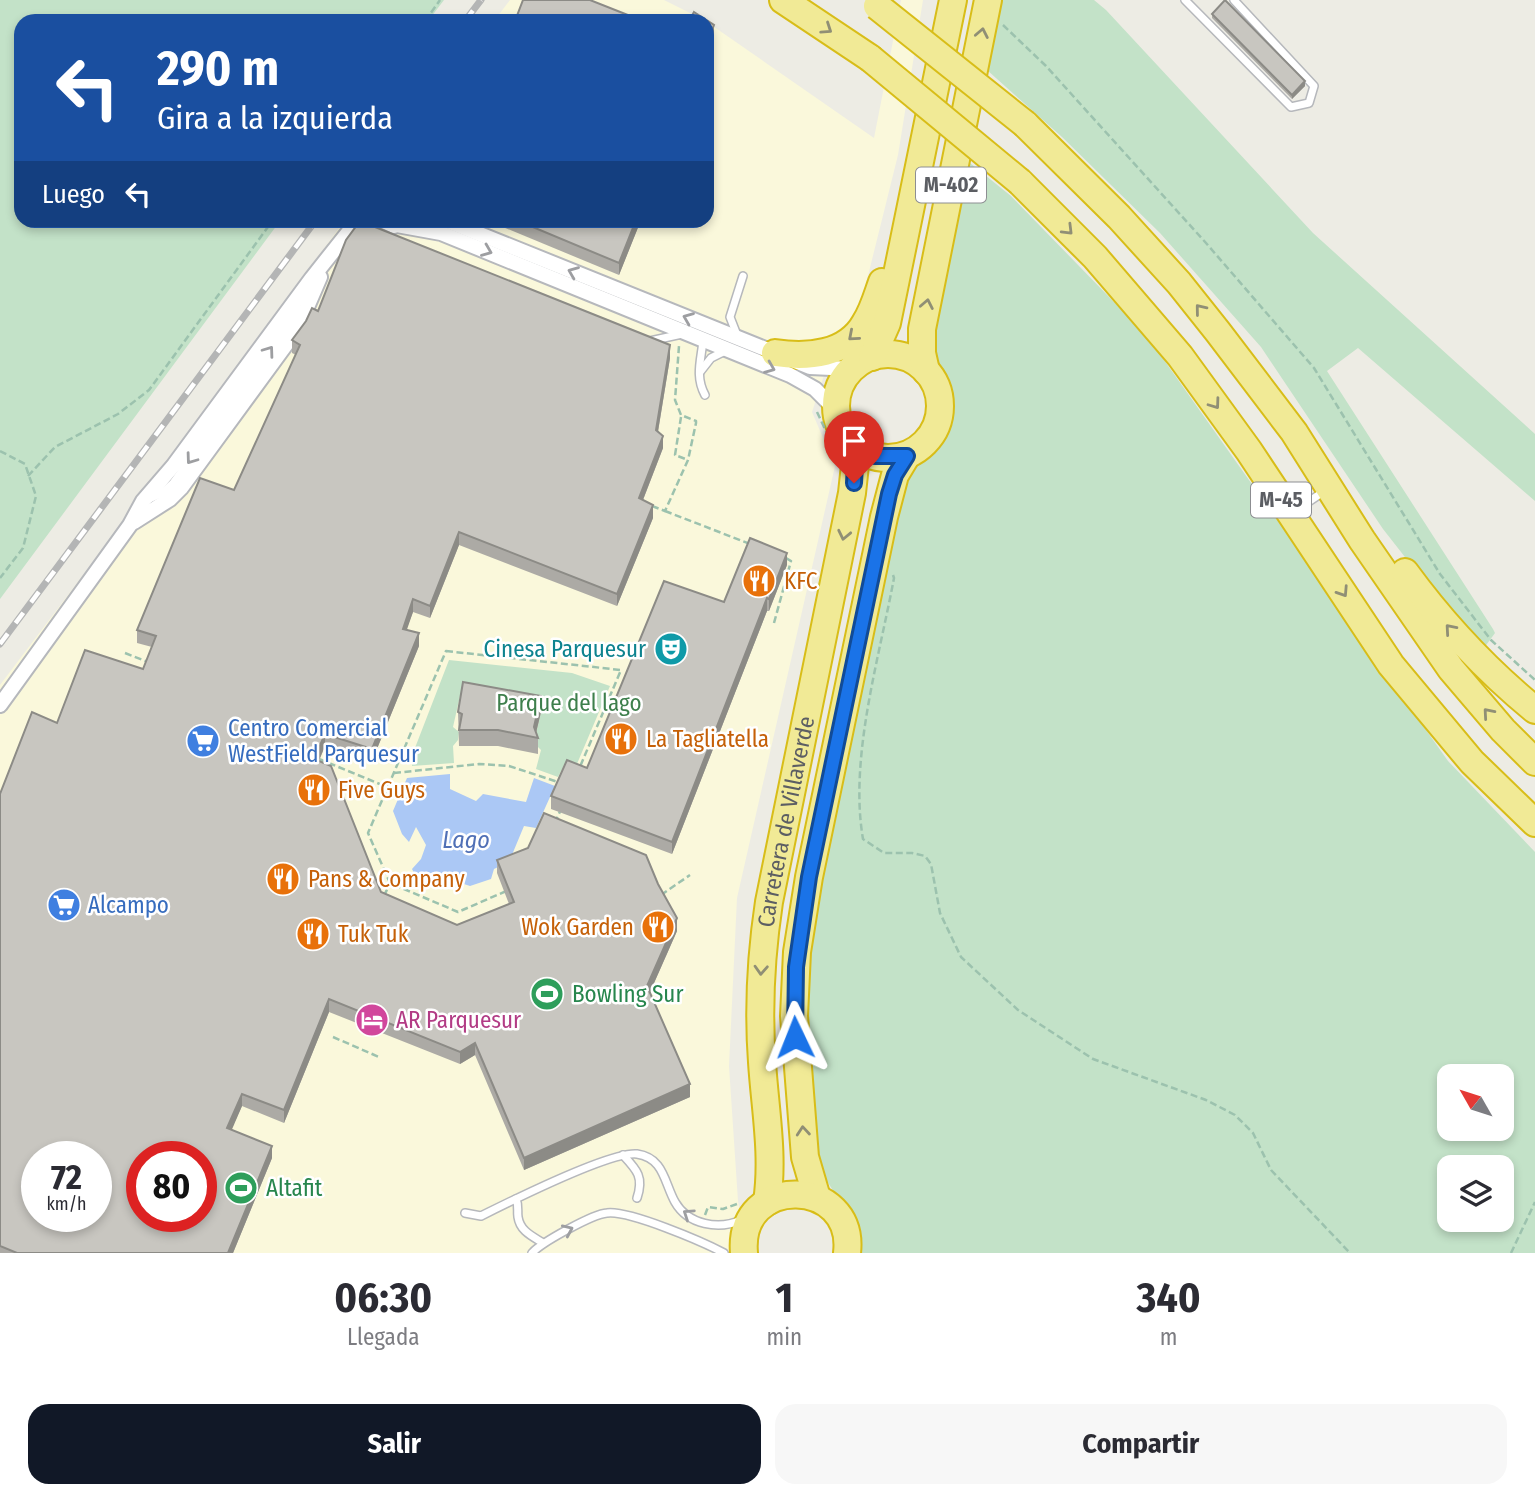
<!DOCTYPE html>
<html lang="es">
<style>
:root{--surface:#fff;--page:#f7f7f7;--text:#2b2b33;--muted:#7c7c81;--accent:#111827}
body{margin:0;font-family:"Fira Sans Condensed",sans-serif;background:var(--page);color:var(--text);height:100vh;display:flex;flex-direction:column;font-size:26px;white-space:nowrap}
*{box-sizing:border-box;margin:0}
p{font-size:23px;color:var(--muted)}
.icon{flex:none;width:38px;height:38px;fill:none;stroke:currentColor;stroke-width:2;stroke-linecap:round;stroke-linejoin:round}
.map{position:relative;height:1253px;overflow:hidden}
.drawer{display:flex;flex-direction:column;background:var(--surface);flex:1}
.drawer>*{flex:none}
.hud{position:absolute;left:14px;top:14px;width:700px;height:214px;border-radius:21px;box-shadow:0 4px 10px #0003;background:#1a4fa0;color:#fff;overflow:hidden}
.needle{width:46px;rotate:309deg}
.fabs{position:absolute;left:1437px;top:1064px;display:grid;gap:14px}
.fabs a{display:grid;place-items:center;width:77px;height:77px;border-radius:14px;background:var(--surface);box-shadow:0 4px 10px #0003;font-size:35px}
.speed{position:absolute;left:21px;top:1141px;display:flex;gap:14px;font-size:35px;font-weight:700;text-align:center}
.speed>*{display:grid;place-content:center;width:91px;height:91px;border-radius:50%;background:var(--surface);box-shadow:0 4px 10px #0003;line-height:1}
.speed small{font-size:18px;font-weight:400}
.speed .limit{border:10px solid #d22;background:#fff;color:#111}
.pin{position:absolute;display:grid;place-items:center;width:60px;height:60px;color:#fff;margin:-72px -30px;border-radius:50% 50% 50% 0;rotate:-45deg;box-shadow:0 0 7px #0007}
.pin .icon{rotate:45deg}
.me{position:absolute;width:77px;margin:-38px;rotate:358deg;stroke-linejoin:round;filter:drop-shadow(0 0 5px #0008)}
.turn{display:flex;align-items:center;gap:24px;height:147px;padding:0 28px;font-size:32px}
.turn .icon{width:91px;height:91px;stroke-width:2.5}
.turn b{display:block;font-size:49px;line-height:60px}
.then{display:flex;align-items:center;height:66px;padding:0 28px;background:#0003;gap:14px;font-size:26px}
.eta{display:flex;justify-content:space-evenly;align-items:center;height:119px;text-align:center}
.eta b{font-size:42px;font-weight:700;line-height:49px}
.button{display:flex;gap:14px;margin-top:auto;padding:14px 28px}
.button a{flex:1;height:80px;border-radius:21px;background:var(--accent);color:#fff;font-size:28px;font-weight:700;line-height:80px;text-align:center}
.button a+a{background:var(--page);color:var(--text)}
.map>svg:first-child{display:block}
.commercial{fill:#faf8db;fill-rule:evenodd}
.green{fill:#c3e2c8;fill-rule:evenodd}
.water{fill:#abc8f5}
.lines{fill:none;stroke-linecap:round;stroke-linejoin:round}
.lane-casing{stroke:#b6b8bc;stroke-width:10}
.street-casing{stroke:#b6b8bc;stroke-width:18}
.highway-casing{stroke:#d8bd18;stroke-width:30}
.path{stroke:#9cc2ae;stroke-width:2.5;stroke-dasharray:7 3.5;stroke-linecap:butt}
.lane{stroke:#fff;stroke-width:7}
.street{stroke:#fff;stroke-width:14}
.highway{stroke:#f1ea96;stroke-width:26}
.rail-casing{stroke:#b4b5b5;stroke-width:7}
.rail{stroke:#fff;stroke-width:4.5;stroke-dasharray:13;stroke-linecap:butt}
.highway-bridge-casing{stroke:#d8bd18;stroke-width:30;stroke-linecap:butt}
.highway-bridge{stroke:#f1ea96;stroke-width:26}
.wall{fill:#acaaa5}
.shaded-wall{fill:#8c8b86}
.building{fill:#c8c6c0;stroke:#8c8b86;stroke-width:2;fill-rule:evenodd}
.oneway{stroke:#908f75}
.oneway2{stroke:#9d9ea1}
.route-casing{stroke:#114b97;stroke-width:18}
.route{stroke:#1a73e8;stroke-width:12}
.labels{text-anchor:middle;stroke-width:5;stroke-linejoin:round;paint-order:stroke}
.shield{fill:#fff;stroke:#8d8e92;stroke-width:2}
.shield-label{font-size:21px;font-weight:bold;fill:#5c5e63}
.food-label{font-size:23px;fill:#c56008;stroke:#fff;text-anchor:start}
.culture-label{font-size:23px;fill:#0d838f;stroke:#fff;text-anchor:end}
.park-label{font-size:23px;fill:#3e7f4c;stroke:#fff}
.shop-label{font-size:23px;fill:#366cbe;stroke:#fff;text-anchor:start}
.street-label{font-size:23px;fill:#5c5e63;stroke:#fff}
.leisure-label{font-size:23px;fill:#27864d;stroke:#fff;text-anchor:start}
.hotel-label{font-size:23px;fill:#b23c85;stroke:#fff;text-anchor:start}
.water-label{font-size:24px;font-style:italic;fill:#5070b6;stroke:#fff}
</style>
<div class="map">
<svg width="1535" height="1253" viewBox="0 0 1535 1253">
<rect width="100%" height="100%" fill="#edece4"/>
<!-- commercial -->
<g class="commercial">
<polygon points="510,0 664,0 706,21 494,21"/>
<path d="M 901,0 L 923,0 L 898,155 L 862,300 L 830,357 L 812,412 L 835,466 L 737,898 L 729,1066 L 738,1201 L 748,1253 L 0,1253 L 0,685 L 205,414 L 344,221 L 707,220 L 707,22 L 874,138 ZM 37,1157 L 96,1157 L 96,1216 L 37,1216 ZM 142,1157 L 201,1157 L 201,1216 L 142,1216 Z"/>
</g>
<!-- green -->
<g class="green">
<polygon points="0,0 444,0 428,21 21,21 21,220 280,221 0,599"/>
<polygon points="1002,0 1094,0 1106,10 1313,233 1535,434 1535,501 1358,348 1327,371 1493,629 1495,633 1484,648 1430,589 1383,529 1261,347 1160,233 1062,137 987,70"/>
<path d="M 965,159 L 1011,196 L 1147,336 L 1448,761 L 1535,852 L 1535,1253 L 859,1253 L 862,1242 L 841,1203 L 818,1167 L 803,970 L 826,859 L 846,734 L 892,527 L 915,462 L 938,450 L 947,408 L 934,366 L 931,327 ZM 1449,1076 L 1502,1076 L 1502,1129 L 1449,1129 ZM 1449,1167 L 1502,1167 L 1502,1220 L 1449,1220 Z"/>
<polygon points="449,660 572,673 610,686 574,771 564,765 558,777 536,769 541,750 534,743 541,711 460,696 453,727 459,732 458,740 453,746 454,763 412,766 413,753"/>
</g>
<!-- water -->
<polygon class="water" points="450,774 450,789 476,801 483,794 526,802 534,778 555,786 536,828 524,826 509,862 494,869 491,879 470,886 430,873 414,873 412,869 421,859 426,845 416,827 409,842 402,834 393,811 407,778"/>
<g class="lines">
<defs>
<g id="lane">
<polyline points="1185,0 1291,107 1309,103 1314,86 1234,0"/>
<polyline points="737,335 730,317 743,276"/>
<polyline points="650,341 682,334"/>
<path d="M 703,341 C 701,360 695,377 705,395"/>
<polyline points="700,372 711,358 725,351"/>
<polyline points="147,500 162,493 173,483 300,309"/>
<polyline points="1295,511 1326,490"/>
<path d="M 623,1155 C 637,1170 644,1177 637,1198"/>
<path d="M 516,1199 C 519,1206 517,1210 518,1217 C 520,1231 532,1236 543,1243"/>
<path d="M 465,1213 L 481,1216 C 509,1202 611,1151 637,1154 C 664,1158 664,1182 675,1202 C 688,1225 719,1230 741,1220"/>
<path d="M 532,1253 C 542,1242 593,1214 607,1213 C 629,1210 703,1242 724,1253"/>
</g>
<g id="street">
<polyline points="381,220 394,226 404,220"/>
<polyline points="445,220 810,367 853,369"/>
<polyline points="397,225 441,233 790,375 815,389 836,410"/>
<polyline points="134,522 170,499 181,488 298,328 320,277"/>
<polyline points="0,705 130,525 143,501 174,465 312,278 358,220"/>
</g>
<g id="highway">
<polyline points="783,0 870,58"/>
<polyline points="1025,124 1119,217 1179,283 1218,332 1294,432 1362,540 1451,669 1503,730 1535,762"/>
<polyline points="1020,182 1095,257 1180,356 1249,451 1391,665 1472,762 1535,823"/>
<path d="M 775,353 C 807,358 847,355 865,323 C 873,311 877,296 882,282"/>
<circle cx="888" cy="406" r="52"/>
<polyline points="872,357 887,323 953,0"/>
<polyline points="926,371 922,353 922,329 988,0"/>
<path d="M 1405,572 C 1443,624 1485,669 1535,710"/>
<polyline points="817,1198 805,1157 794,1016 797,952 809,877 884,517 895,475 907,455"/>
<path id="s1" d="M 767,1202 C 774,1155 765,1109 762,1062 C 758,1008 761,955 769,902 L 852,493 L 855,465 L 852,444"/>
<path d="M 744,1253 C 737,1173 856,1177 847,1253"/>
</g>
</defs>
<!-- lane casing -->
<use href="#lane" class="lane-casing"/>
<!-- street casing -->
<use href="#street" class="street-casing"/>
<!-- highway casing -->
<use href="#highway" class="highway-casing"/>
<!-- path -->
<g class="path">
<polyline points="425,21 440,0"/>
<polyline points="1003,25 1046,66 1206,243 1314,368 1440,574 1491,640 1535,680"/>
<polyline points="817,412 832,444"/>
<polyline points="681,417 675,455 688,460"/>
<polyline points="0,451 25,464 36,496 23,548 0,578"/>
<polyline points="28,476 55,447 118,414 149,390 273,220"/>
<polyline points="652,506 665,511 688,460 696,423 696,421 681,415 675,400 679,346"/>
<polyline points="665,511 750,544"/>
<path d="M 893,575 L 894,578 C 879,659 849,758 863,839 L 884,853 L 912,853 L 925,856 L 931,864 L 940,913 L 961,957 L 1018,1010 L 1093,1059 L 1206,1100 L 1235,1115 L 1253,1133 L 1271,1170 L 1350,1253"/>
<polyline points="774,623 791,561 786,558"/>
<polygon points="446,651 621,670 571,788 527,882 458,912 390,883 368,833"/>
<polyline points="125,653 148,662"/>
<polyline points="319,759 387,787"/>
<polyline points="394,773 479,764 509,766 558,782"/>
<polyline points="661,895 690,875"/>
<polyline points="384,896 390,883"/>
<polyline points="333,1037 379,1057"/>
<polyline points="705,1215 708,1207 723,1209 737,1204"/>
<polyline points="1511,1253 1535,1202"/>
</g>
<!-- lane -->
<use href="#lane" class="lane"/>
<!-- street -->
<use href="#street" class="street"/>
<!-- highway -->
<use href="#highway" class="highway"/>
<defs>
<g id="rail">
<polyline points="465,21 481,0"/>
<polyline points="0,644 316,220"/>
</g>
</defs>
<!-- rail casing -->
<use href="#rail" class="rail-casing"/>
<!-- rail -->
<use href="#rail" class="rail"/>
<defs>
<g id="highway-bridge">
<polyline points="877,6 1025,124"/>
<polyline points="870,58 1020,182"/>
</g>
</defs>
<!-- highway-bridge casing -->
<use href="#highway-bridge" class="highway-bridge-casing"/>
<!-- highway-bridge -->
<use href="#highway-bridge" class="highway-bridge"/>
</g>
<!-- wall -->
<g class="wall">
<polygon points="1212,14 1305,86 1292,99 1212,18"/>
<polygon points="486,220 641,220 619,275"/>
<polygon points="318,311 670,358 658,432 663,448 643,500 653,518 617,606 459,545 430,618 413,612 406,630 419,646 372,761 325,746 319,761 381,892 457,925 509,904 497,873 497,860 677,931 650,992 690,1097 524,1170 475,1055 460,1064 329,1012 284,1123 242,1106 231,1130 272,1158 233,1253 0,1253 0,794 57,723 143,669 152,647 137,643 137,630 234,490 296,355 292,353 292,340"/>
<polygon points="787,565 769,611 767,611 672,854 551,809 551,796 587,768 724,602"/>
<polygon points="458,712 541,712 536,733 538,738 538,754 498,746 459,746"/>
</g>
<!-- shaded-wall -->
<g class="shaded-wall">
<polygon points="714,25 714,37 707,56 707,43"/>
<polygon points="1305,81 1305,86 1292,99 1292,95"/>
<polygon points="636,220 641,220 619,275 619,263"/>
<polygon points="670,345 670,358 656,443 656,430"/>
<polygon points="663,436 663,448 639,510 639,498"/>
<polygon points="653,505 653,518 617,606 617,594"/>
<polygon points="459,532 459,545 430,618 430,606"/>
<polygon points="787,553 787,565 769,611 769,599"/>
<polygon points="767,598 767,611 672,854 672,842"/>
<polygon points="413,599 413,612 403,641 403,629"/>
<polygon points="419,633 419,646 372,761 372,749"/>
<polygon points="541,696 541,712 535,737 534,727"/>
<polygon points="325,734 325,746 314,772 314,759"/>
<polygon points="677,918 677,931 647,999 647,986"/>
<polygon points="329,999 329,1012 284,1123 284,1110"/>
<polygon points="475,1043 475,1055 460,1064 460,1052"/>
<polygon points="690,1084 690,1097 524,1170 524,1158"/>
<polygon points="242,1094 242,1106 227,1141 227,1128"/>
<polygon points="272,1146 272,1158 233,1253 228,1253"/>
</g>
<!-- building -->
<g class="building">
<polygon points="523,0 590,0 643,21 515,21"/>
<polygon points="1225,0 1305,81 1292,95 1212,14"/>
<polygon points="694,12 714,25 707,43 707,21 689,21"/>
<polygon points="516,220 636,220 619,263"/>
<path d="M 360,221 L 670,345 L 656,430 L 663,436 L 639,498 L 653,505 L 617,594 L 459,532 L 430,606 L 413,599 L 403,629 L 419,633 L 372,749 L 325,734 L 314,759 L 331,766 L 381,892 L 457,925 L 514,902 L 497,860 L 528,848 L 544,813 L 646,855 L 658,884 L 677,918 L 647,986 L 690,1084 L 524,1158 L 475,1043 L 460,1052 L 329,999 L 284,1110 L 242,1094 L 227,1128 L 272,1146 L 228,1253 L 17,1253 L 0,1246 L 0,794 L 32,712 L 57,723 L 85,650 L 143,669 L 156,636 L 137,630 L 200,478 L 234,490 L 300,345 L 292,340 L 306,321 L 312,308 L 318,311 L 346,240 ZM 37,1157 L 96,1157 L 96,1216 L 37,1216 ZM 142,1157 L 201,1157 L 201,1216 L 142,1216 Z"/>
<polygon points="750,538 787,553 769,599 767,598 672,842 551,796 567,760 587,768 664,581 724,602"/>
<polygon points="463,682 541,696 534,727 538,738 498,730 459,730 462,714 458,712"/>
</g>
<!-- one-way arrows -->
<defs><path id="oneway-chevron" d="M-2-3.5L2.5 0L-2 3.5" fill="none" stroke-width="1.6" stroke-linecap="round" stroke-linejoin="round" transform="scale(1.75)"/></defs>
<g class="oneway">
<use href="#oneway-chevron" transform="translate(827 29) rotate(34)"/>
<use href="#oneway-chevron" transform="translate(982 33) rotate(-79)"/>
<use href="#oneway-chevron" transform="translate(1068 230) rotate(45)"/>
<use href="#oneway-chevron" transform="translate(927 304) rotate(-79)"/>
<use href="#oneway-chevron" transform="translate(1200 309) rotate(-129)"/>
<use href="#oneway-chevron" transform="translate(853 336) rotate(139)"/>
<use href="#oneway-chevron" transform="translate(1215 404) rotate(54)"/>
<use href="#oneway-chevron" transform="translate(844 535) rotate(102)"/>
<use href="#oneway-chevron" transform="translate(1343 592) rotate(57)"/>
<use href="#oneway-chevron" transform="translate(1450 629) rotate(-131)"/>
<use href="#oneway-chevron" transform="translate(1488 713) rotate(-131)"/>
<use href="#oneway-chevron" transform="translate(761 970) rotate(93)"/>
<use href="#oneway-chevron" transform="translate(803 1131) rotate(-95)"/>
</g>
<g class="oneway2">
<use href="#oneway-chevron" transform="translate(487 251) rotate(22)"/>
<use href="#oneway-chevron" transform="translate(573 272) rotate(-158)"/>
<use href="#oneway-chevron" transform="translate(688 318) rotate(-158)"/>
<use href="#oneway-chevron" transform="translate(269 351) rotate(-54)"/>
<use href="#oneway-chevron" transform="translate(770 368) rotate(22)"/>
<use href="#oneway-chevron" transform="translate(191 459) rotate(126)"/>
<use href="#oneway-chevron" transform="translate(688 1214) rotate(-146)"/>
<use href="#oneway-chevron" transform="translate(568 1230) rotate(-24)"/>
</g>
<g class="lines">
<defs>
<polyline id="route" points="795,1037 796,967 809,877 889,494 895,475 907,456 875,456 852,444 855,465 854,483"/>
</defs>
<!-- route casing -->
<use href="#route" class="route-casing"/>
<!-- route -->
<use href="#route" class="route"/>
</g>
<!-- icons -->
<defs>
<symbol id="restaurant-disc" viewBox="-11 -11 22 22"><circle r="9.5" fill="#e8710a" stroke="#fff"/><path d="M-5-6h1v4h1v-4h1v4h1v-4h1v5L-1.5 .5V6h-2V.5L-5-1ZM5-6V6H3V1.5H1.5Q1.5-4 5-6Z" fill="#fff"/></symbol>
<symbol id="theatre-disc" viewBox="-11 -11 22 22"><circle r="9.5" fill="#0f9aa8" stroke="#fff"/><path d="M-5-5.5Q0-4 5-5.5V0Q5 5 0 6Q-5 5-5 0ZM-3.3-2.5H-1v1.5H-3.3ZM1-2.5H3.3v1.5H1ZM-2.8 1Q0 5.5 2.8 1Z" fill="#fff"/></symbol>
<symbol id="supermarket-disc" viewBox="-11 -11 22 22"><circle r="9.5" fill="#3f7fe0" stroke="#fff"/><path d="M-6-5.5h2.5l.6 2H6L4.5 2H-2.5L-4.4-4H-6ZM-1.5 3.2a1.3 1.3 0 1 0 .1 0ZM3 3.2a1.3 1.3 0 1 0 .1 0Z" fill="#fff"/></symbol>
<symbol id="stadium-disc" viewBox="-11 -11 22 22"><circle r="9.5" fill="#2e9e5b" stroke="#fff"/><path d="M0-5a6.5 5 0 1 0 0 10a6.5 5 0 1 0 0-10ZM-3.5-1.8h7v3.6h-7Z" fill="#fff"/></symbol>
<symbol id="hotel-disc" viewBox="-11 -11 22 22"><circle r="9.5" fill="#d1479c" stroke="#fff"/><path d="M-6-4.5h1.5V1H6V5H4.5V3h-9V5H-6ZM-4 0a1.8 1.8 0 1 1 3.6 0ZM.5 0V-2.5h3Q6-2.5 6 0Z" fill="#fff"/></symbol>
</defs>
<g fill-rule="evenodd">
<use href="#restaurant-disc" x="740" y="562" width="38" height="38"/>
<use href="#theatre-disc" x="652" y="630" width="38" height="38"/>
<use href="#restaurant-disc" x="602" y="720" width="38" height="38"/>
<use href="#supermarket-disc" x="184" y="722" width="38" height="38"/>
<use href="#restaurant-disc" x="295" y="771" width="38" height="38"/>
<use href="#restaurant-disc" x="264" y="860" width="38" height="38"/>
<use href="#supermarket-disc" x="45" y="886" width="38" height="38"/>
<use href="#restaurant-disc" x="639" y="908" width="38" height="38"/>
<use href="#restaurant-disc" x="294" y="915" width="38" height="38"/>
<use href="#stadium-disc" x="528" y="975" width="38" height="38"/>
<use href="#hotel-disc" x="353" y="1001" width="38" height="38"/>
<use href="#stadium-disc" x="222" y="1169" width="38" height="38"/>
</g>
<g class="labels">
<!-- shield labels -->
<g class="shield">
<rect x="916" y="167.5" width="70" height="35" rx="5"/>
<rect x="1251" y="482.5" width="60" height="35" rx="5"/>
</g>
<g class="shield-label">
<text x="951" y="192">M-402</text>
<text x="1281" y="507">M-45</text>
</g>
<!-- food labels -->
<g class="food-label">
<text x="784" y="589">KFC</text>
<text x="646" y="747">La Tagliatella</text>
<text x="338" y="798">Five Guys</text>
<text x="308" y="887">Pans &amp; Company</text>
<text x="634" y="935" text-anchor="end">Wok Garden</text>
<text x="338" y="942">Tuk Tuk</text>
</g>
<!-- culture labels -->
<g class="culture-label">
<text x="646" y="657">Cinesa Parquesur</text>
</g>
<!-- park labels -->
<g class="park-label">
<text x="569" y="711">Parque del lago</text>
</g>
<!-- shop labels -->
<g class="shop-label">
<text x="228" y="736">Centro Comercial<tspan x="228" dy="26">WestField Parquesur</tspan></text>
<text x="88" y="913">Alcampo</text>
</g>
<!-- street labels -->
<g class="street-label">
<text dy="8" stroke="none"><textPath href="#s1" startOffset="383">Carretera de Villaverde</textPath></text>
</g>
<!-- leisure labels -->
<g class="leisure-label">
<text x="572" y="1002">Bowling Sur</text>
<text x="266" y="1196">Altafit</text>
</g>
<!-- hotel labels -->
<g class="hotel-label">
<text x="396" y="1028">AR Parquesur</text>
</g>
<!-- water labels -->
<g class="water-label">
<text x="466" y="848">Lago</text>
</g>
</g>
</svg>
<div class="fabs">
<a><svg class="needle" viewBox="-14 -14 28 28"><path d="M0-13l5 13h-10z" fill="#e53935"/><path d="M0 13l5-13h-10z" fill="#7c7c81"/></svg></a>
<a><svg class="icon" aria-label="layers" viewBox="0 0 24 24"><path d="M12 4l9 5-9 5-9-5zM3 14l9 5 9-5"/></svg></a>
</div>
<div class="speed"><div>72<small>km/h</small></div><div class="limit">80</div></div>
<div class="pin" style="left:854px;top:483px;background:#d93025"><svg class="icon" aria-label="arrive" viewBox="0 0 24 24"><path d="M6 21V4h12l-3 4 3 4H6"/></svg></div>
<svg class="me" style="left:795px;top:1037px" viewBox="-20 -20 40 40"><path d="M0-17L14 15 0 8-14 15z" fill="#1a73e8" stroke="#fff" stroke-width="4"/></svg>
<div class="hud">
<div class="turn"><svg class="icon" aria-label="left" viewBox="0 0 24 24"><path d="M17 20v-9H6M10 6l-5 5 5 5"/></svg><div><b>290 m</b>Gira a la izquierda</div></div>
<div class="then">Luego<svg class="icon" aria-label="left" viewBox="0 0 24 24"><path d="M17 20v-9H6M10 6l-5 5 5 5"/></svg></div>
</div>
</div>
<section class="drawer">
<div class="eta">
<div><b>06:30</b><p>Llegada</p></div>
<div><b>1</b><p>min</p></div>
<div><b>340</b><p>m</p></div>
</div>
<div class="button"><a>Salir</a><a>Compartir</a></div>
</section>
